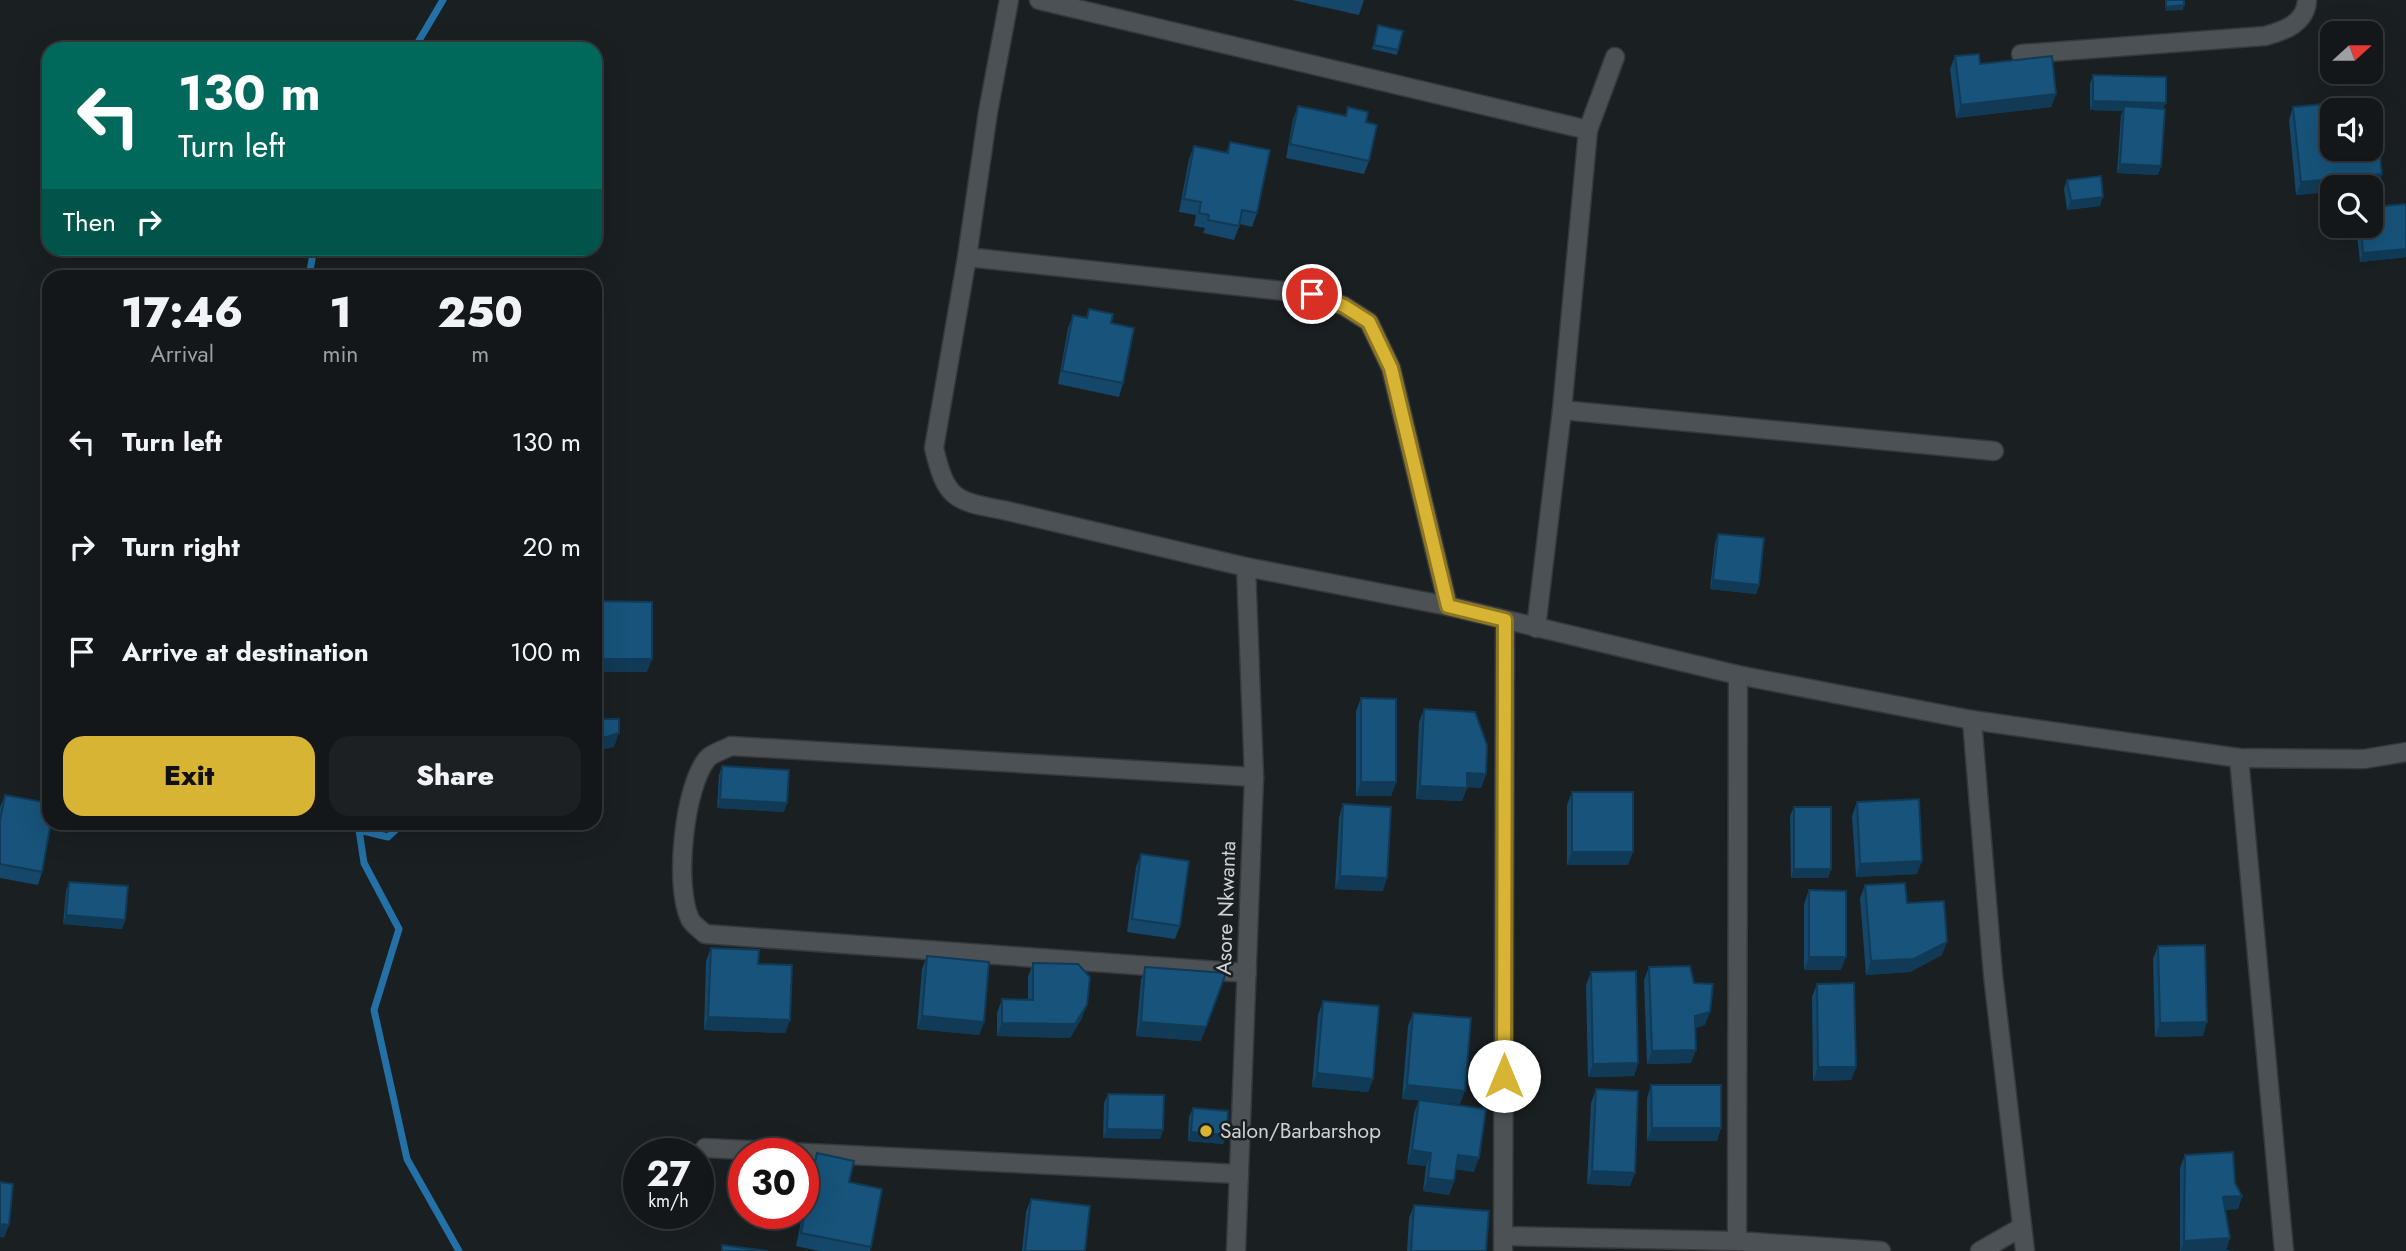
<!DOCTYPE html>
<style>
:root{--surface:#14171a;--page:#1d2023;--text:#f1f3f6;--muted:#9d9fa2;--line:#333639;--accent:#d7b434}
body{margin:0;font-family:Jost,sans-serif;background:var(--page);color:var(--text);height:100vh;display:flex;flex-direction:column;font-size:26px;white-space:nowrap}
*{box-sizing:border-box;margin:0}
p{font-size:23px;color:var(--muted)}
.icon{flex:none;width:38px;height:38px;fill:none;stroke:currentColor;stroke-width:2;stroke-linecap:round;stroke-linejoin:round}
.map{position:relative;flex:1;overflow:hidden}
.details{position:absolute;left:42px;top:270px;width:560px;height:560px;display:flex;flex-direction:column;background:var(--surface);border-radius:21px;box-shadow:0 7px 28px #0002,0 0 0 2px var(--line)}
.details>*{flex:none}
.banner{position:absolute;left:42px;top:42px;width:560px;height:214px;border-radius:21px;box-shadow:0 7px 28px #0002,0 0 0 2px var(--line);background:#00695c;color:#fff;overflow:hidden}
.needle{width:46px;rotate:69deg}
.fabs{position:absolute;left:2320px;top:21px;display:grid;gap:14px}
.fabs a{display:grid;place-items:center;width:63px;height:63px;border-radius:14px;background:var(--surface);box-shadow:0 7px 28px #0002,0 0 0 2px var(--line);font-size:35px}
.speed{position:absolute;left:623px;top:1138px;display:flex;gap:14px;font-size:35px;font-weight:700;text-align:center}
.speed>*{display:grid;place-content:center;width:91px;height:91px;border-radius:50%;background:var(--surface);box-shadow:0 7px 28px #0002,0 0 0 2px var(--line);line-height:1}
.speed small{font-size:18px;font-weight:400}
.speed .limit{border:10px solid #d22;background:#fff;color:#111}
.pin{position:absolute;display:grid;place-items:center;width:60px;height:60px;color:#fff;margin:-30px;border:4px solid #fff;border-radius:50%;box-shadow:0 2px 7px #0007}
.me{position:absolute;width:77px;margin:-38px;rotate:0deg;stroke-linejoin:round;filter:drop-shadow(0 0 5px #0008)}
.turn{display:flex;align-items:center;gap:24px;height:147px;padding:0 21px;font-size:32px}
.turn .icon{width:91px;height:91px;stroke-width:2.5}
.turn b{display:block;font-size:49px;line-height:60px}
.then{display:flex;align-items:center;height:66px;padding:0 21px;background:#0003;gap:14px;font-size:26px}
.eta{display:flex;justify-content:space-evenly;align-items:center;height:119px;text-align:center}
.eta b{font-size:42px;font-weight:800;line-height:49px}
.cta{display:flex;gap:14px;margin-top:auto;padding:14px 21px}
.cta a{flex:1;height:80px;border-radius:21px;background:var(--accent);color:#111;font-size:28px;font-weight:800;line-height:80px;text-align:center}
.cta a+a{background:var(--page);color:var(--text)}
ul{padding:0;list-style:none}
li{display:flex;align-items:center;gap:21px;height:105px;padding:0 21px}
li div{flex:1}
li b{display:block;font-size:26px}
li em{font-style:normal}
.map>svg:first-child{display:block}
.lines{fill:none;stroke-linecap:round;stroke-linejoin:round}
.stream{stroke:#2371a6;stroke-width:7}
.minor-casing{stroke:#35383c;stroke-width:21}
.minor{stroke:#4c5156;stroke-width:18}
.wall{fill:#144769}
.shaded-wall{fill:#103a55}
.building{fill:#17537a;stroke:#103a55;stroke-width:2;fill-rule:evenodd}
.route-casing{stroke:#8c7522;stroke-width:18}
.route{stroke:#d7b434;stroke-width:12}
.poi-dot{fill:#d7b434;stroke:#1a1f22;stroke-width:2.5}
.labels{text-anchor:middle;stroke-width:5;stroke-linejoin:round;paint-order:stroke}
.street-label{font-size:21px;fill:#cfd2d5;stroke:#1a1f22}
.poi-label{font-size:21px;fill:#cfd2d5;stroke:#1a1f22;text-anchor:start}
</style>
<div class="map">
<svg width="2406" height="1251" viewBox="0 0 2406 1251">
<rect width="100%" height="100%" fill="#1a1f22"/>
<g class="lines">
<!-- stream -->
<g class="stream">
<polyline points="414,49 443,0"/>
<polyline points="309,276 314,248"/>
<polyline points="404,822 388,837 359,830 364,863 399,929 374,1010 407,1159 459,1251"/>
</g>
<defs>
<g id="minor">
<path d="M 1009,0 L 988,112 L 967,257 L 934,448 C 946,498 953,501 1003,510 L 1246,567 L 1448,606 L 1738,675 L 1972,720 L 2239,758 L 2364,759 L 2406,752"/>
<polyline points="1039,0 1588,130"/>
<path d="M 2021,54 L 2265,36 C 2284,31 2306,23 2307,0"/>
<polyline points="967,257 1312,294 1344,306 1369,322 1391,368 1448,606"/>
<polyline points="1562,410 1994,451"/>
<polyline points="1536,628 1562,410 1588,130 1615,57"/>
<polyline points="1972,720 1993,975 2025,1251"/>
<polyline points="2239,758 2284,1251"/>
<path d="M 1247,973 L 705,934 C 700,929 692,924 690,919 C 674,886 684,787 707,759 C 712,753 724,750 731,746 L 1254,777"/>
<polyline points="705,1148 1239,1174"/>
<polyline points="1504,1236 1737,1241 1881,1251"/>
<polyline points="1737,1241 1738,675"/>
<polyline points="1236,1251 1254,777 1246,567"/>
<polyline points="1503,1251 1505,620"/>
<polyline points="1980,1251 2022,1227"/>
</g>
</defs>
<!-- minor casing -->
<use href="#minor" class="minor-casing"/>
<!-- minor -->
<use href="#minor" class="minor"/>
</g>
<!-- wall -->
<g class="wall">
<polygon points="1292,0 1364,0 1359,15"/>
<polygon points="1378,25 1398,50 1397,55 1372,49"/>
<polygon points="1955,56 1980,64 2056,94 2051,107 1956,118 1950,69"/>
<polygon points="2093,75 2163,109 2161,166 2158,175 2117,173 2121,115 2123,111 2090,110 2090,84"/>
<polygon points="1298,106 1345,116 1348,107 1366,122 1369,161 1364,174 1286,158 1293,119"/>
<polygon points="2293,107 2377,187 2296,195 2289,120"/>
<polygon points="1230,142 1257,213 1252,227 1240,224 1234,240 1203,233 1205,228 1194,226 1196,215 1179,212 1189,159 1194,146 1226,153"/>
<polygon points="2067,180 2100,206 2067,210 2064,189"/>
<polygon points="2406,204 2406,257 2360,262 2356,226 2371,226"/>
<polygon points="1089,309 1123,383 1119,397 1058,384 1068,328 1073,315 1086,318"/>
<polygon points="1718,534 1759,585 1756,594 1710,589 1715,543"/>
<polygon points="1361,698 1396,782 1391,796 1356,796 1356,711"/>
<polygon points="1424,709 1486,774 1481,788 1467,787 1462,801 1416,799 1419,722"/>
<polygon points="722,766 784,812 717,808 719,775"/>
<polygon points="1572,792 1628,865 1567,865 1567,805"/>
<polygon points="5,795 42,872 38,885 0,878 0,807"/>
<polygon points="1857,802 1917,874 1856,877 1852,816"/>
<polygon points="1343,804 1383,891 1335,889 1339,818"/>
<polygon points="1794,807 1831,869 1828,878 1791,878 1790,816"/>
<polygon points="1141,854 1180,926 1175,939 1127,932 1136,867"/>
<polygon points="69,882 125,920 122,929 63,924 66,891"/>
<polygon points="1865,885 1907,903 1942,955 1910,972 1866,975 1860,898"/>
<polygon points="1809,890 1841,970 1804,970 1804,904"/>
<polygon points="2158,946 2203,1036 2155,1037 2153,959"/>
<polygon points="711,948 758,964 790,1020 785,1033 704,1030 706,961"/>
<polygon points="927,956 984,1022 979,1035 917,1029 922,969"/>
<polygon points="1033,963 1082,1018 1070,1038 997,1036 997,1013 1002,999 1028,1000 1028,977"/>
<polygon points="1145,967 1201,1041 1136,1036 1141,980"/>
<polygon points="1649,967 1705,1025 1695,1028 1691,1063 1647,1064 1644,980"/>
<polygon points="1591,972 1638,1063 1634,1076 1588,1077 1586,985"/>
<polygon points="1817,984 1856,1067 1851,1080 1813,1081 1812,997"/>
<polygon points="1323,1001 1373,1079 1368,1092 1312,1087 1318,1015"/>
<polygon points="1413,1013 1460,1104 1440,1102 1474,1172 1456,1169 1454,1181 1449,1195 1423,1191 1426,1166 1407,1164 1414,1113 1419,1100 1402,1099 1408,1026"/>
<polygon points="1651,1085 1721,1128 1717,1141 1647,1141 1647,1098"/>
<polygon points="1596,1089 1630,1186 1587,1184 1591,1103"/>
<polygon points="1108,1094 1163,1130 1160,1139 1103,1138 1104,1103"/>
<polygon points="1193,1108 1227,1135 1223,1144 1188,1141 1189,1117"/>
<polygon points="817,1153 849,1182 871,1247 870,1251 819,1251 796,1246 812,1167"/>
<polygon points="2185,1155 2235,1183 2242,1196 2238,1209 2225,1210 2230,1238 2226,1250 2234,1251 2180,1251 2180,1168"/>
<polygon points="1031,1199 1085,1251 1022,1251 1026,1212"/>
<polygon points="1414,1205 1486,1251 1407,1251 1409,1218"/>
</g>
<!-- shaded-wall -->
<g class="shaded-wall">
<polygon points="2184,5 2183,10 2165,11 2166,7"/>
<polygon points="2056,94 2051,107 1956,118 1961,105"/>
<polygon points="2093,101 2166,103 2162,112 2124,106 2123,111 2090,110"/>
<polygon points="2120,164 2161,166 2158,175 2117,173"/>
<polygon points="2382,174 2377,187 2333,187 2333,192 2296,195 2301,182"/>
<polygon points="2103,197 2100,206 2067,210 2071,201"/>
<polygon points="2406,249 2406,257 2360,262 2363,253"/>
<polygon points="1713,580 1759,585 1756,594 1710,589"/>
<polygon points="595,659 652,659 647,672 595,672"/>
<polygon points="619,733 614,747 598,751 603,738"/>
<polygon points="595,757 603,757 598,770 595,770"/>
<polygon points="1467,773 1486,774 1481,788 1463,786"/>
<polygon points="1361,782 1396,782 1391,796 1356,796"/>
<polygon points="1420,786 1467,788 1462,801 1416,799"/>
<polygon points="720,799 787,803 784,812 717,808"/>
<polygon points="1572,852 1633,852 1628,865 1567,865"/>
<polygon points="1922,861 1917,874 1856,877 1860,864"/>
<polygon points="1794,869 1831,869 1828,878 1791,878"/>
<polygon points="1340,876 1387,878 1383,891 1335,889"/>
<polygon points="66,915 125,920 122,929 63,924"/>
<polygon points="1947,942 1942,955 1910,972 1866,975 1871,961"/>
<polygon points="1809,957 1846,957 1841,970 1804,970"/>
<polygon points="1226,973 1201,1041 1136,1036 1141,1022"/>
<polygon points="1087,1005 1082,1018 1070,1038 997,1036 1002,1023"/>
<polygon points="1710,1012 1705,1025 1690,1030 1695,1016"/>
<polygon points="922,1016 984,1022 979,1035 917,1029"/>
<polygon points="708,1017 790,1020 785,1033 704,1030"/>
<polygon points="2207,1022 2203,1036 2155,1037 2160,1023"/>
<polygon points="1696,1050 1691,1063 1647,1064 1652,1051"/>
<polygon points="1638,1063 1634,1076 1588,1077 1593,1064"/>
<polygon points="1818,1067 1856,1067 1851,1080 1813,1081"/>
<polygon points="1317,1073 1373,1079 1368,1092 1312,1087"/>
<polygon points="1407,1085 1465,1091 1460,1104 1402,1099"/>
<polygon points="1652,1128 1721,1128 1717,1141 1647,1141"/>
<polygon points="1107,1129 1163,1130 1160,1139 1103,1138"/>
<polygon points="1191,1132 1227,1135 1223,1144 1188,1141"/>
<polygon points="1412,1150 1431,1153 1426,1166 1407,1164"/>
<polygon points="1458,1155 1479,1158 1474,1172 1453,1169"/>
<polygon points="1592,1171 1635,1173 1630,1186 1587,1184"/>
<polygon points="1428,1178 1454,1181 1449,1195 1423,1191"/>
<polygon points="2242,1196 2238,1209 2218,1210 2223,1197"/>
<polygon points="0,1224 9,1225 4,1238 0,1237"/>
<polygon points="2230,1238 2226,1251 2181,1251 2184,1241"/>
</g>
<!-- building -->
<g class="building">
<polygon points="2166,0 2184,0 2184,5 2166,7"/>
<polygon points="1378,25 1403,31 1398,50 1374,45"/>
<polygon points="1979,54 1980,64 2052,56 2056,94 1961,105 1955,56"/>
<polygon points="2093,75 2166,77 2166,103 2093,101"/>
<path d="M 2374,99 L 2382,174 L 2301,182 L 2293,107 ZM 2333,110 L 2371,110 L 2371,149 L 2333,149 Z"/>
<polygon points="1298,106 1346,116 1348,107 1368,112 1366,122 1377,125 1369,161 1290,144"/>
<polygon points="2124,106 2165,109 2161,166 2120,164"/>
<polygon points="1230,142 1270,150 1257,213 1242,210 1239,226 1208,220 1209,215 1199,213 1201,202 1184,199 1194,146 1228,153"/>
<polygon points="2101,176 2103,197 2071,201 2067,180"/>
<polygon points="2406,204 2406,249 2363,253 2361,226 2371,226 2371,207"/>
<polygon points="1089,309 1113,314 1111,323 1134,328 1123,383 1062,371 1073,315 1087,318"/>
<polygon points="1718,534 1764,538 1759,585 1713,580"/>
<polygon points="595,601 652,602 652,659 595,659"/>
<polygon points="601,677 601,719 619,719 619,733 603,738 603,757 595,757 595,678"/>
<polygon points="1361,698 1396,699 1396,782 1361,782"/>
<polygon points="1424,709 1475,712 1487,745 1486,774 1467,773 1467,788 1420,786"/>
<polygon points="722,766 789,770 787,803 720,799"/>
<rect x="1572" y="792" width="61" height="60"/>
<polygon points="5,795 49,803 49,822 51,822 42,872 0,864 0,821"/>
<polygon points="1919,799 1922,861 1860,864 1857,802"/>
<polygon points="1343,804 1391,807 1387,878 1340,876"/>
<rect x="1794" y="807" width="37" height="62"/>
<polygon points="1141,854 1189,861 1180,926 1132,919"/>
<polygon points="69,882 128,886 125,920 66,915"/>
<polygon points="1905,883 1907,903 1944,901 1947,942 1914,959 1871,961 1865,885"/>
<polygon points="1809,890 1846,891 1846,957 1809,957"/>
<polygon points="2205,945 2207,1022 2160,1023 2158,946"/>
<polygon points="711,948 759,950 758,964 792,965 790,1020 708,1017"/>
<polygon points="927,956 989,962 984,1022 922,1016"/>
<polygon points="1033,963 1078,964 1090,977 1087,1005 1075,1024 1002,1023 1002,999 1033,1000"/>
<polygon points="1690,966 1694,983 1713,984 1710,1012 1695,1016 1696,1050 1652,1051 1649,967"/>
<polygon points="1145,967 1226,973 1206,1027 1141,1022"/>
<polygon points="1636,971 1638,1063 1593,1064 1591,972"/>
<polygon points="1854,983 1856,1067 1818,1067 1817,984"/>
<polygon points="1323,1001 1379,1006 1373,1079 1317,1073"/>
<polygon points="1413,1013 1471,1018 1465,1091 1407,1085"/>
<polygon points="1651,1085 1721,1085 1721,1128 1652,1128"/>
<polygon points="1596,1089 1638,1091 1635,1173 1592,1171"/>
<polygon points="1108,1094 1164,1095 1163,1130 1107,1129"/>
<polygon points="1419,1100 1486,1109 1479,1158 1458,1155 1454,1181 1428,1178 1431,1153 1412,1150"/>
<polygon points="1193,1108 1228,1111 1227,1135 1191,1132"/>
<polygon points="2233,1152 2235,1183 2242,1196 2223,1197 2230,1238 2184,1241 2185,1155"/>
<polygon points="817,1153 854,1161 849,1182 882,1189 871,1247 801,1233"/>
<polygon points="0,1182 13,1184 9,1225 0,1224"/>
<polygon points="1031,1199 1090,1206 1085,1251 1025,1251"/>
<polygon points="1414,1205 1489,1211 1486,1251 1411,1251"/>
<polygon points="722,1245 768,1251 722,1251"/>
</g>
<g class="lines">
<defs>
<polyline id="route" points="1312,294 1344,306 1369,322 1391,368 1448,606 1505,620 1504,1076"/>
</defs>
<!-- route casing -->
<use href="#route" class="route-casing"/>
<!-- route -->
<use href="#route" class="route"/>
</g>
<!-- markers -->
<circle class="poi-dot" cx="1206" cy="1131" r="7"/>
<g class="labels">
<!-- street labels -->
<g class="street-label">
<text transform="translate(1226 908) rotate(-88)" y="7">Asore Nkwanta</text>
</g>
<!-- poi labels -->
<g class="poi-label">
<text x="1220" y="1138">Salon/Barbarshop</text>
</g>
</g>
</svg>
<div class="fabs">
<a><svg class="needle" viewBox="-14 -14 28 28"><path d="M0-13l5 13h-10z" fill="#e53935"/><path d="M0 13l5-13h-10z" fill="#9d9fa2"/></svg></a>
<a><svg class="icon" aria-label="sound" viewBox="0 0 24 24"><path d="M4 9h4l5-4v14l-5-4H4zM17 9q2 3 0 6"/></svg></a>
<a><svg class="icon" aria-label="search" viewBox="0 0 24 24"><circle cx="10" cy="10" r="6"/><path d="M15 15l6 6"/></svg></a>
</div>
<div class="speed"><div>27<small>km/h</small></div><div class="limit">30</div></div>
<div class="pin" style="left:1312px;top:294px;background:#d93025"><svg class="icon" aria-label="arrive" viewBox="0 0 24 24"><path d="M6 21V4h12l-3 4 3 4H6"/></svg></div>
<svg class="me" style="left:1504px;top:1076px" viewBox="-20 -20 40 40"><circle r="19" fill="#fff"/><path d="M0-13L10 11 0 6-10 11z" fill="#d7b434"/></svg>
<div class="banner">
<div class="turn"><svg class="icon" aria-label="left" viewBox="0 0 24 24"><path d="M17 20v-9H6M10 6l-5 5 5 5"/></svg><div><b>130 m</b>Turn left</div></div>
<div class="then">Then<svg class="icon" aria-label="right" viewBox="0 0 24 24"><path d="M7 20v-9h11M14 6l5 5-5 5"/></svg></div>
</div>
<section class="details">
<div class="eta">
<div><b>17:46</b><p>Arrival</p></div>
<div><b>1</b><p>min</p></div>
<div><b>250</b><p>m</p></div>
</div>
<ul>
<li><svg class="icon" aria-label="left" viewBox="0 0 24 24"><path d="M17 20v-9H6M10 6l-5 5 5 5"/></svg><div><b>Turn left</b></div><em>130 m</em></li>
<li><svg class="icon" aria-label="right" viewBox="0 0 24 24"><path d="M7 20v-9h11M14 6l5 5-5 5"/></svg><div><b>Turn right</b></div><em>20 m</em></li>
<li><svg class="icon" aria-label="arrive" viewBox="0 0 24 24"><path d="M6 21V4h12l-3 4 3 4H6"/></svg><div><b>Arrive at destination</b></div><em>100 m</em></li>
</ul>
<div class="cta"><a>Exit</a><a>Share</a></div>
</section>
</div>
